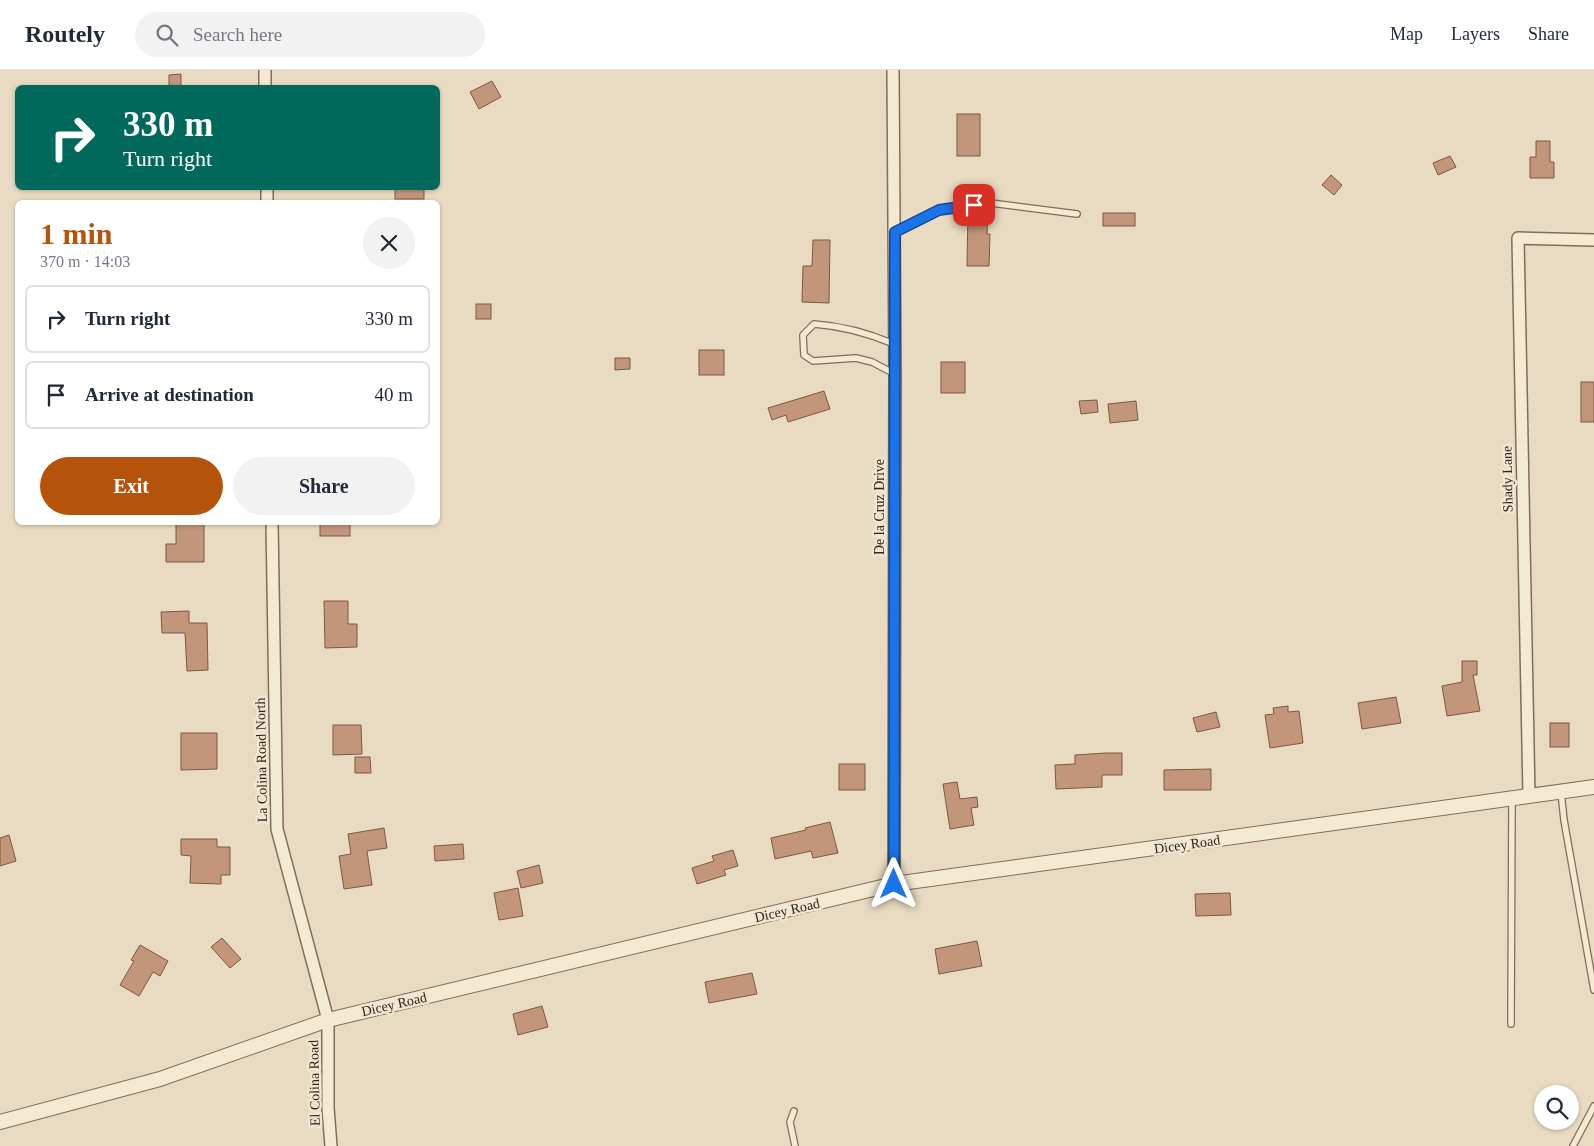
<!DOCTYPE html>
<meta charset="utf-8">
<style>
:root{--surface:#fff;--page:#f2f2f3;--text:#1f2937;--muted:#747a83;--line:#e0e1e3;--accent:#b45309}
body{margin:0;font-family:Georgia,serif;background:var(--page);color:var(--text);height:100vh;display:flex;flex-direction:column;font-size:19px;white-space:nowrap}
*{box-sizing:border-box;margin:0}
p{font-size:16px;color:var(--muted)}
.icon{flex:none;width:28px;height:28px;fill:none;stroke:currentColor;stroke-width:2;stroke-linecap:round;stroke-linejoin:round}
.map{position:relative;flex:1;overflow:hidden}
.drawer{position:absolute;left:15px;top:130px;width:425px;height:325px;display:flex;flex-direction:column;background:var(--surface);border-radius:8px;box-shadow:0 1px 4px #0004}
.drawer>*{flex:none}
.banner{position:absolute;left:15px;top:15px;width:425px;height:105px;border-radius:8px;box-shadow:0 1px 4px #0004;background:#00695c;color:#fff;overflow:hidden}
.controls{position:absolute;left:1534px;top:1015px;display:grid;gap:10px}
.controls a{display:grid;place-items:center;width:45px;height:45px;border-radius:50%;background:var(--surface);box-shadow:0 1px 4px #0004;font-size:25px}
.pin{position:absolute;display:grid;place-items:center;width:42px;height:42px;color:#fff;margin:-21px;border-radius:10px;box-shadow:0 2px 8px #0006}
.me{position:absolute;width:55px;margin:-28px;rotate:0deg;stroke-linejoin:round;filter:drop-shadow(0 0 4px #0008)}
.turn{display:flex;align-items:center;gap:18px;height:105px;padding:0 25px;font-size:22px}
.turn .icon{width:65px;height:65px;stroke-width:2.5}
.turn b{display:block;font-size:35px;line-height:42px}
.round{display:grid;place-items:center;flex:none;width:52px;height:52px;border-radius:26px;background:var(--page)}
.overview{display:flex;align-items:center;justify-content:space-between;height:85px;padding:0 25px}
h1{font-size:30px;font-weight:700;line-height:38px;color:var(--accent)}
.cta{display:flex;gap:10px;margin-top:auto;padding:10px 25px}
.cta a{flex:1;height:58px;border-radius:30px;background:var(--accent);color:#fff;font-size:20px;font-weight:700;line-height:58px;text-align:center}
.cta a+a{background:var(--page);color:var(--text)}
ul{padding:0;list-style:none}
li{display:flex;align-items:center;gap:15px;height:68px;margin:0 10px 8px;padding:0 15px;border:2px solid var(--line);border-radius:8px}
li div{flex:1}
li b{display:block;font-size:19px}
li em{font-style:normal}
header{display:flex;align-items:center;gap:30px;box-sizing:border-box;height:70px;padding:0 25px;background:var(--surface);border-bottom:1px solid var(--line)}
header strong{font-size:24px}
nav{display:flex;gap:28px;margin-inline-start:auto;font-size:18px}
.search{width:350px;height:45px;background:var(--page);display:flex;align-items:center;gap:12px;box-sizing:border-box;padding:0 18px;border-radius:28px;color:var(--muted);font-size:19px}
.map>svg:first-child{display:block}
.building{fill:#c3967b;stroke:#7d5843}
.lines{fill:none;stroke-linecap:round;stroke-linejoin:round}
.service-casing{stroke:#806d5a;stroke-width:8}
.minor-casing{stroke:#806d5a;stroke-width:14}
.tertiary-casing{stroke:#806d5a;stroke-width:16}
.service{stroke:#f4e9d3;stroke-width:5.5}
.minor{stroke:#f4e9d3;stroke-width:11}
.tertiary{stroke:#f4e9d3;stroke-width:14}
.route-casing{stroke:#114b97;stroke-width:12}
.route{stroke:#1a73e8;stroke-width:9}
.labels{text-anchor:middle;stroke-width:5;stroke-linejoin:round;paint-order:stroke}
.street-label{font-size:14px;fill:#31261d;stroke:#f1e6d0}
</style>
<header>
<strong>Routely</strong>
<div class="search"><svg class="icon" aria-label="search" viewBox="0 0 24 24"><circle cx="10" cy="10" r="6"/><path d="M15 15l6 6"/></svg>Search here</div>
<nav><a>Map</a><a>Layers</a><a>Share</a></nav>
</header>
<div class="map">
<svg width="1594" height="1076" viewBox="0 0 1594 1076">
<rect width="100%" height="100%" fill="#e8dbc1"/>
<!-- building -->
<g class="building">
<polygon points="181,4 181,18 169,18 169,5"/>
<polygon points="492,11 501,27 479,39 470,22"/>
<rect x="957" y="44" width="23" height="42"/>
<polygon points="1536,71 1550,71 1550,92 1554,92 1554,108 1530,108 1530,87 1536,87"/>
<polygon points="1450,86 1456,97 1438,105 1433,93"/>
<polygon points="1331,105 1342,115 1334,125 1322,115"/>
<rect x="395" y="118" width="29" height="11"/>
<polygon points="987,138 988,138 987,164 990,164 989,196 967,196 968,141"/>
<rect x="1103" y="143" width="32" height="13"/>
<polygon points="813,170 830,170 829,233 802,232 803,196 812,196"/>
<rect x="476" y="234" width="15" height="15"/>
<rect x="699" y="280" width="25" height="25"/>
<polygon points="615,288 630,288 630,299 615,300"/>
<rect x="941" y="292" width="24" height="31"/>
<rect x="1581" y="312" width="13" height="40"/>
<polygon points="824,321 830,339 788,352 786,345 772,350 768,338"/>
<polygon points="1097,330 1098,342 1081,344 1079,331"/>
<polygon points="1136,331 1138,350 1110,353 1108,334"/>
<polygon points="176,452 204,452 204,492 166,492 166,474 176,474"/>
<rect x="320" y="452" width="30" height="14"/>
<polygon points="324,531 348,531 348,554 357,554 357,577 325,578"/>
<polygon points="189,541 189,553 207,553 208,600 187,601 185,563 162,563 161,542"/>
<polygon points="1462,591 1477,591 1477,605 1473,605 1480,641 1447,646 1442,616 1462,612"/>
<polygon points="1396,627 1401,653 1362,659 1358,633"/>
<polygon points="1288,636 1288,642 1299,641 1303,673 1270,678 1265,645 1274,644 1273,638"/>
<polygon points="1216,642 1220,657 1197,662 1193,648"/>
<rect x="1550" y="653" width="19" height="24"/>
<polygon points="333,655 361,655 362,684 333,685"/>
<polygon points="181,663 217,663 217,699 181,700"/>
<polygon points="1106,683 1122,683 1122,705 1102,705 1102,717 1056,719 1055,695 1075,694 1075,685"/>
<polygon points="355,687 370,687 371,703 355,703"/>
<rect x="839" y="694" width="26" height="26"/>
<polygon points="1211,699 1211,720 1164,720 1164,700"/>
<polygon points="957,712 960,729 977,727 978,737 971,738 974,755 950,759 943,714"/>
<polygon points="830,752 838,783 813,788 811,781 775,789 771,768 806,760 805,758"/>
<polygon points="384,758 387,778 367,781 372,815 344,819 339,786 351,784 348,764"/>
<polygon points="9,765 16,791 0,796 0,768"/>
<polygon points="181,769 217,769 217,777 230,777 230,805 221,805 221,814 190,813 191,786 181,785"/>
<polygon points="463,774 464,789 435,791 434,776"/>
<polygon points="733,780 738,796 724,800 726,805 697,814 692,798 714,791 712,786"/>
<polygon points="539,795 543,813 521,818 517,801"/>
<polygon points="518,818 523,846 499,850 494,823"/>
<polygon points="1230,823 1231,845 1196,846 1195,824"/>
<polygon points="222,868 241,889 230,898 211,877"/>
<polygon points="977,871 982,896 939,904 935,879"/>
<polygon points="140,875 168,891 160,906 153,902 139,926 120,915 134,891 131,890"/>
<polygon points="752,903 757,924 709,933 705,912"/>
<polygon points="542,936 548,957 518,965 513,944"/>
</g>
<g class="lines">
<defs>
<g id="service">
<polyline points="895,162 939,140 991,133 1077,144"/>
<path d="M 894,274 C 868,263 842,256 814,254 L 803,265 L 804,285 L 813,291 L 856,288 L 872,292 L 895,304"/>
<polyline points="1561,722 1564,750 1594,920"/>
<polyline points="1511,954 1512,728"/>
<polyline points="794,1041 790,1052 795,1076"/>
<polyline points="1573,1076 1594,1036"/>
</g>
<g id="minor">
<polyline points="265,0 265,18"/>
<polyline points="893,0 895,304 894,814"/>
<polyline points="267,118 267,132"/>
<polyline points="272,452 277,759 328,950 328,1038 331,1076"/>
<polyline points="1529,726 1518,168 1594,170"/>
</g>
<polyline id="tertiary" points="0,1052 160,1009 328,950 894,814 1594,717"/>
</defs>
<!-- service casing -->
<use href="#service" class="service-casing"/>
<!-- minor casing -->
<use href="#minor" class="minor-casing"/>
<!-- tertiary casing -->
<use href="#tertiary" class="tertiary-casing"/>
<!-- service -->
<use href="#service" class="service"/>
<!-- minor -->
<use href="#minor" class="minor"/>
<!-- tertiary -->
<use href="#tertiary" class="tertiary"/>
</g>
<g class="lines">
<defs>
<polyline id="route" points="894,814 895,162 939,140 974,135"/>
</defs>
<!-- route casing -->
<use href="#route" class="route-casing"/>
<!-- route -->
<use href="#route" class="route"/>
</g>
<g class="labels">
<!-- street labels -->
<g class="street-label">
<text transform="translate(1507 409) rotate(-91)" y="5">Shady Lane</text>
<text transform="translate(879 437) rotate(-90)" y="5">De la Cruz Drive</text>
<text transform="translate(261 690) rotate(-91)" y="5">La Colina Road North</text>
<text transform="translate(1187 774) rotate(-8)" y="5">Dicey Road</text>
<text transform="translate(787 840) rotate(-13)" y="5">Dicey Road</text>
<text transform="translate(394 934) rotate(-13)" y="5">Dicey Road</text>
<text transform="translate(314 1013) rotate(-91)" y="5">El Colina Road</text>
</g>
</g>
</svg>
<div class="controls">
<a><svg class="icon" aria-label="search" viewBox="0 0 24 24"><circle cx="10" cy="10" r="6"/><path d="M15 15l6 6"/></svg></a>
</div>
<div class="pin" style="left:974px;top:135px;background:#d93025"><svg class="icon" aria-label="arrive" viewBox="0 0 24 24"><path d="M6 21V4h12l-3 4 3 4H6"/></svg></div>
<svg class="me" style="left:894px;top:814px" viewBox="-20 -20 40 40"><path d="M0-17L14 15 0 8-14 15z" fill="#1a73e8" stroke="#fff" stroke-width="4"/></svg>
<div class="banner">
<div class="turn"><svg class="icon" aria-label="right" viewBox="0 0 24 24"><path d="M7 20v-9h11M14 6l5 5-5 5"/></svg><div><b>330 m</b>Turn right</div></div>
</div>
<section class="drawer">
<div class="overview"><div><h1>1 min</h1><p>370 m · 14:03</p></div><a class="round"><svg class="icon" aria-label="close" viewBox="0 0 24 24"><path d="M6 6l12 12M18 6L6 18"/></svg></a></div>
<ul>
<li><svg class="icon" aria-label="right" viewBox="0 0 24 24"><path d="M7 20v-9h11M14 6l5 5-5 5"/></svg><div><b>Turn right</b></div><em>330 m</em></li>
<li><svg class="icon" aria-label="arrive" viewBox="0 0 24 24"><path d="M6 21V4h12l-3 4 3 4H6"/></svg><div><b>Arrive at destination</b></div><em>40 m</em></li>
</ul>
<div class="cta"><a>Exit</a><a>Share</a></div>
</section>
</div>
